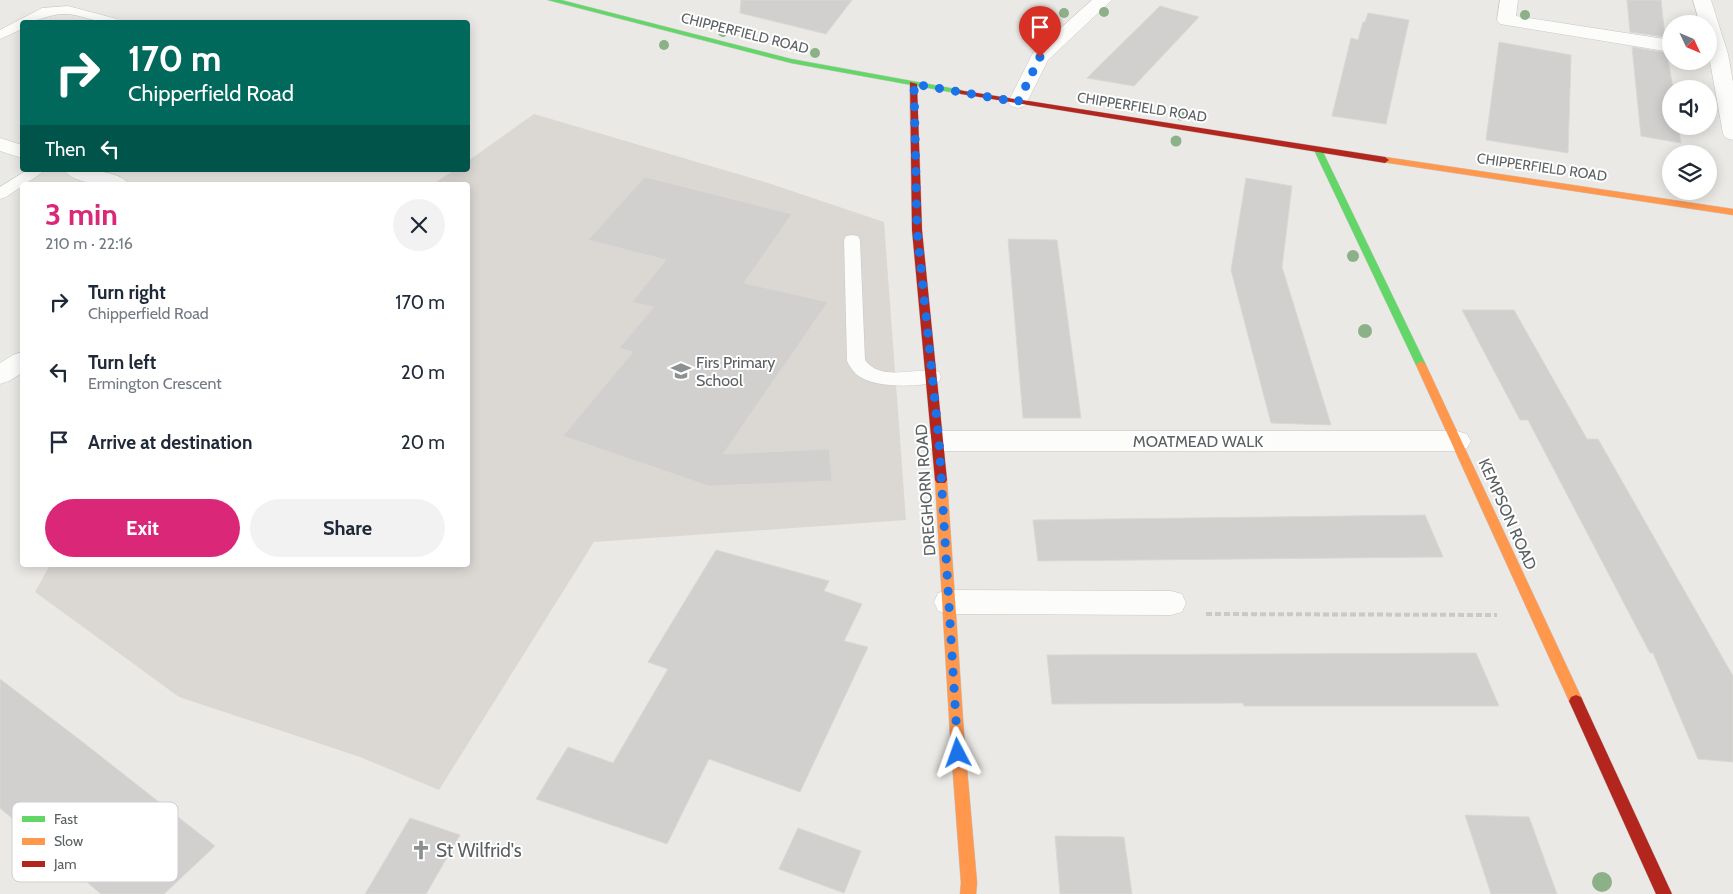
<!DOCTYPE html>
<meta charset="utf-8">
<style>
:root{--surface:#fff;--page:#f2f2f3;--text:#1f2937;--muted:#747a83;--accent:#db2777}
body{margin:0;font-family:Cabin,sans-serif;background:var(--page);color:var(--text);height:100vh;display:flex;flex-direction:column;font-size:19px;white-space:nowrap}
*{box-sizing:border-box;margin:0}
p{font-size:16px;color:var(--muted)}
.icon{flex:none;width:28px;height:28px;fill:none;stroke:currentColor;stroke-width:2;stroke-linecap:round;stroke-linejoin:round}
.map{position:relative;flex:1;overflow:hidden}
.panel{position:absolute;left:20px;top:182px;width:450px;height:385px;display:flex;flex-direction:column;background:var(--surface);border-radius:5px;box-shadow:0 2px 12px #0003}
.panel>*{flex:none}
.top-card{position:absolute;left:20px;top:20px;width:450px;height:152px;border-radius:5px;box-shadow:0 2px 12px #0003;background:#00695c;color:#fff;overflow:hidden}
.needle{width:32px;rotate:134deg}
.fabs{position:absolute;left:1662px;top:15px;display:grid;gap:10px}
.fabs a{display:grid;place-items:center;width:55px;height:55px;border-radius:50%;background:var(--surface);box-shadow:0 2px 12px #0003;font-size:25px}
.pin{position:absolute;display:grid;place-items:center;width:42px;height:42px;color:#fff;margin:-51px -21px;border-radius:50% 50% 50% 0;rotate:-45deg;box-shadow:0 0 5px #0007}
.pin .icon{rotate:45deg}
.me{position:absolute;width:55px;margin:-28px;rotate:356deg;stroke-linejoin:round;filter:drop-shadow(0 0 4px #0008)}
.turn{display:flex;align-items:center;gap:18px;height:105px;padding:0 25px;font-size:22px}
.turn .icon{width:65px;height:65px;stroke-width:2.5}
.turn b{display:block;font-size:35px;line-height:42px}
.then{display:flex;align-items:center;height:48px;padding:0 25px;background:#0003;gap:10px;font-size:19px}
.round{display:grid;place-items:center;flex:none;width:52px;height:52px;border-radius:26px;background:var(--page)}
.summary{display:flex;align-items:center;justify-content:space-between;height:85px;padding:0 25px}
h1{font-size:30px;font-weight:800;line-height:38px;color:var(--accent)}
.cta{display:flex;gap:10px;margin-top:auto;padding:10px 25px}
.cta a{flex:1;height:58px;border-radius:30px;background:var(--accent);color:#fff;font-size:20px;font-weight:800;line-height:58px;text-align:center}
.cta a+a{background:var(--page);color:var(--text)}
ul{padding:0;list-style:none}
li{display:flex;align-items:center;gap:15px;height:70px;padding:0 25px}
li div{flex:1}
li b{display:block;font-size:19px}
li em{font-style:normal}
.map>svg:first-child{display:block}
.education{fill:#dbd8d4}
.building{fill:#d1d0ce;stroke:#dad8d4}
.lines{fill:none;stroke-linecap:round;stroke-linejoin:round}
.lane-casing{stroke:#c7c7c6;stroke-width:1}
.street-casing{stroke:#c7c7c6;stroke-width:1}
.fast-casing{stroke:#c6c6c6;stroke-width:1}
.slow-casing{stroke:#c6c6c6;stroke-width:1}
.jam-casing{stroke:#c6c6c6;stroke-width:1}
.path{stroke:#c6cac8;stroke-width:4;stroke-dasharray:6 3;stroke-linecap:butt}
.lane{fill:#fcfcfb;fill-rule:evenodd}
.street{fill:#fcfcfb;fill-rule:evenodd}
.fast{fill:#63d668;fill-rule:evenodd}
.slow{fill:#ff974d;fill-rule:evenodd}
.jam{fill:#b3261e;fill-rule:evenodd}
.tree{fill:#8cb188}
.route{stroke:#1a73e8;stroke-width:9;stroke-dasharray:0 16.2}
.labels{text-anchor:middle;stroke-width:4;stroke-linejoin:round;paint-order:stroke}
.far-street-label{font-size:14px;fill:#5b6063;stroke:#fff}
.poi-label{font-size:16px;fill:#5b6063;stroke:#fff;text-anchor:start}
.street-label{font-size:16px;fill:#5b6063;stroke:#fff}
.near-poi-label{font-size:19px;fill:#5b6063;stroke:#fff;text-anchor:start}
.key{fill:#fff;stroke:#cecfd0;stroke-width:1}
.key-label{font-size:14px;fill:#5b6063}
</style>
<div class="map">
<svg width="1733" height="894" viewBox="0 0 1733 894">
<rect width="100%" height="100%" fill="#ebe9e5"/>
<!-- education -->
<polygon class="education" points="534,114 768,183 884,222 906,520 594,542 439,790 360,757 179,697 35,592 50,565 468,565 468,185 432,185 454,170 468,170 468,161"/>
<!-- building -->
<g class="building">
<polygon points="741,0 852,0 826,34 740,13"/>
<polygon points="1627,0 1661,0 1665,37 1630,32"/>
<polygon points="1160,6 1199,17 1134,86 1087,78"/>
<polygon points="1368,13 1409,20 1386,124 1332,116 1351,38 1358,40 1363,22 1365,22"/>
<polygon points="1499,42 1571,55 1568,153 1486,140"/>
<polygon points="1632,47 1667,53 1673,89 1671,89 1671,126 1678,126 1681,143 1641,136"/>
<polygon points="645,177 792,214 744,283 828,302 723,454 829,449 832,481 709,486 563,436 633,352 619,348 654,307 632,302 666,260 588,240"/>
<polygon points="1246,178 1292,186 1282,267 1331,425 1271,423 1231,270"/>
<polygon points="1008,239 1057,240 1081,418 1023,418"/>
<polygon points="1462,310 1514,310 1587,439 1598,439 1733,676 1733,762 1698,759 1653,653 1650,653 1528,420 1520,420"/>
<polygon points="1425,515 1443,557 1038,561 1033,520"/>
<polygon points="716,550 829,581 824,591 862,604 844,641 868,647 800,792 709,759 667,844 536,799 568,747 613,763 668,669 648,662"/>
<polygon points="1476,653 1499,706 1244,706 1243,703 1052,704 1047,655"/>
<polygon points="0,679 80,740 215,846 164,894 101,894 0,808"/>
<polygon points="1465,815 1529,817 1557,894 1491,894"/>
<polygon points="410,818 460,835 426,894 365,894"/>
<polygon points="798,828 861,851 844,893 779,869"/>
<polygon points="1055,836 1124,837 1132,894 1060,894"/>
</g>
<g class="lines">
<defs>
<g id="lane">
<path d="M 68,6 L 117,19 L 119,22 C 97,25 83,14 64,14 C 49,14 38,22 22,22 L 22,29 L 0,39 L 0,30 L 42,8 Z"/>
<polygon points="27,170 46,170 6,197 0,199 0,187"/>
<path d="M 852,235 L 858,236 L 860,240 L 865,360 C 882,383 916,366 939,372 L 941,377 L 939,382 C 918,387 873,389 856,374 C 852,370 849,365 847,361 L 844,240 L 846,236 Z"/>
</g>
<g id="street">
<polygon points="1092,0 1112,0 1048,60 1025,106 1018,108 1011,106 1008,102 1033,53"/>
<polygon points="1500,0 1518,0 1516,16 1671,40 1671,52 1500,24 1497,20"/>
<polygon points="1693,0 1711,0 1728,54 1733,82 1733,140 1726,138 1723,134 1709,56 1709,24 1700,24"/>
<polygon points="0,138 22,145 22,158 0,151"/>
<path d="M 64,170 C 82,170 119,169 130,185 C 112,185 75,186 64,170 Z"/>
<polygon points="22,352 22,373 9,381 0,384 0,363 13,355"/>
<polygon points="939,431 1457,431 1467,434 1471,441 1467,448 1457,451 939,451 929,448 925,441 929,434"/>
<polygon points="949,590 1171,591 1182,594 1186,603 1182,612 1171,615 949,614 938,611 934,602 938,593"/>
</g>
<g id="fast">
<polygon points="548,0 561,0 791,59 961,90 965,92 961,94 791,63"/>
<polygon points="1318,147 1322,150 1426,365 1425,368 1421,369 1416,365 1314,150"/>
</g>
<g id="slow">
<polygon points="1385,157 1733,209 1733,215 1382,162 1381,160"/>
<polygon points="1421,361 1426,365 1583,701 1581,705 1576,707 1571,705 1569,701 1416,365"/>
<polygon points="941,476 945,477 947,480 964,734 977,883 976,894 960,894 961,883 950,734 935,480 937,477"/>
</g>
<g id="jam">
<polygon points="910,82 917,84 922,230 947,480 945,483 937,483 935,480 912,230"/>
<polygon points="958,90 1385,157 1389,160 1385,163 961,94 957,92"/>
<polygon points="1576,695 1581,697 1672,894 1656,894 1569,701 1571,697"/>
</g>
</defs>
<!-- lane casing -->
<use href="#lane" class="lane-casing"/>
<!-- street casing -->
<use href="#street" class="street-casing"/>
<!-- fast casing -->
<use href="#fast" class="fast-casing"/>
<!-- slow casing -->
<use href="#slow" class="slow-casing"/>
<!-- jam casing -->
<use href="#jam" class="jam-casing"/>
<!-- path -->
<polyline class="path" points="1206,614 1497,615"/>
<!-- lane -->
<use href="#lane" class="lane"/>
<!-- street -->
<use href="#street" class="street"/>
<!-- fast -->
<use href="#fast" class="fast"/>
<!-- slow -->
<use href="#slow" class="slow"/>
<!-- jam -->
<use href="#jam" class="jam"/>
</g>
<!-- trees -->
<g class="tree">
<circle cx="1104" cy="12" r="5"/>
<circle cx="1064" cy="13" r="5"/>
<circle cx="1525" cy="15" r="5"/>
<circle cx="723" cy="32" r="5"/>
<circle cx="664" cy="45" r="5"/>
<circle cx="815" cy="53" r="5"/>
<circle cx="1181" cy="115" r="5.5"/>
<circle cx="1176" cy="141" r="5.5"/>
<circle cx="1353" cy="256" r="6"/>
<circle cx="1365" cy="331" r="7"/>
<circle cx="1602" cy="882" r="10"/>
</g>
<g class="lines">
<!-- route -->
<polyline class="route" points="958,753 939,441 917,230 914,84 1018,102 1040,57"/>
</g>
<!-- icons -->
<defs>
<symbol id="school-bare" viewBox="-9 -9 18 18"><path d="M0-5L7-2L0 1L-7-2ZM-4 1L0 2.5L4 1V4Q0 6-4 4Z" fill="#8d9090" stroke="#fff" stroke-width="2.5" paint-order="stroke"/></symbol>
<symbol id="church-bare" viewBox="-9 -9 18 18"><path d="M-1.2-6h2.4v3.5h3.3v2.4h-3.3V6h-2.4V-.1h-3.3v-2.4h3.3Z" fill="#8d9090" stroke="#fff" stroke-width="2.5" paint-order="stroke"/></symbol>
</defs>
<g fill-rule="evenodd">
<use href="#school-bare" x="667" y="357" width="28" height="28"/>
<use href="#church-bare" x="407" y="836" width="28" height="28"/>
</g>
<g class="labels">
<!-- far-street labels -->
<g class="far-street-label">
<text transform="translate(745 33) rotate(14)" y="5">CHIPPERFIELD ROAD</text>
<text transform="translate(1142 107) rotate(9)" y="5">CHIPPERFIELD ROAD</text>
<text transform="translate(1542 167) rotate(8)" y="5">CHIPPERFIELD ROAD</text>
</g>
<!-- poi labels -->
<g class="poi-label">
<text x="696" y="368">Firs Primary<tspan x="696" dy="18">School</tspan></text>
</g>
<!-- street labels -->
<g class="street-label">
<text x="1198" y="447">MOATMEAD WALK</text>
<text transform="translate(925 490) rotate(-94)" y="6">DREGHORN ROAD</text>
<text transform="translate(1508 514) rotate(66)" y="6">KEMPSON ROAD</text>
</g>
<!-- near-poi labels -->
<g class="near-poi-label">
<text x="436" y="857">St Wilfrid's</text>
</g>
</g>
<!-- legend -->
<rect x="12" y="802" width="166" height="80" rx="8" class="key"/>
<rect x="22" y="816" width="23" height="6" fill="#63d668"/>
<rect x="22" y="838" width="23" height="7" fill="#ff974d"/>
<rect x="22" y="861" width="23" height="6" fill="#b3261e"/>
<g class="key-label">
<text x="54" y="824">Fast</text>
<text x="54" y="846">Slow</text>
<text x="54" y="869">Jam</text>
</g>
</svg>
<div class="fabs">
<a><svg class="needle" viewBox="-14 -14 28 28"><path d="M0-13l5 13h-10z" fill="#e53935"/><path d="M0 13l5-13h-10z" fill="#747a83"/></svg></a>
<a><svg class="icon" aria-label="sound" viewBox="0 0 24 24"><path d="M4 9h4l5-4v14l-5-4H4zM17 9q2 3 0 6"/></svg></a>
<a><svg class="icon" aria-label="layers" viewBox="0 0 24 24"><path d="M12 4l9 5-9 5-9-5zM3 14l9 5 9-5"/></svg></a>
</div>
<div class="pin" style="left:1040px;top:57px;background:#d93025"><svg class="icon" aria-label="arrive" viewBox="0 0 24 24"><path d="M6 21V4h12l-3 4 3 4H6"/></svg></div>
<svg class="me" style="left:958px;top:753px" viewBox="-20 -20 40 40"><path d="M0-17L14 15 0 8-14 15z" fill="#1a73e8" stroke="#fff" stroke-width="4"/></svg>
<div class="top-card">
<div class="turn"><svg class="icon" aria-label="right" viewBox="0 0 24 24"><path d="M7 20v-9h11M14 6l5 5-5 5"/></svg><div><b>170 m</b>Chipperfield Road</div></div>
<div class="then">Then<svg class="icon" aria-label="left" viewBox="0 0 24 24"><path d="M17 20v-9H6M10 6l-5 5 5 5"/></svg></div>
</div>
<section class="panel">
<div class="summary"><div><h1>3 min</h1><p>210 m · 22:16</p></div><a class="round"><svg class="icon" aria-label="close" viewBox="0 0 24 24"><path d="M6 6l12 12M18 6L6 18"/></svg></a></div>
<ul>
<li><svg class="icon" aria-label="right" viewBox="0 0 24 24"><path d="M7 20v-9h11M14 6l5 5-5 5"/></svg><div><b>Turn right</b><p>Chipperfield Road</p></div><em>170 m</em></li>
<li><svg class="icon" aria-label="left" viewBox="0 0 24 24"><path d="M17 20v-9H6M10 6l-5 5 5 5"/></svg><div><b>Turn left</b><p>Ermington Crescent</p></div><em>20 m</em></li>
<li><svg class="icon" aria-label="arrive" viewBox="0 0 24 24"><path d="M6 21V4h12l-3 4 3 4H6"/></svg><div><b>Arrive at destination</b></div><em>20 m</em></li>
</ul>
<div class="cta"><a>Exit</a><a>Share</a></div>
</section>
</div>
